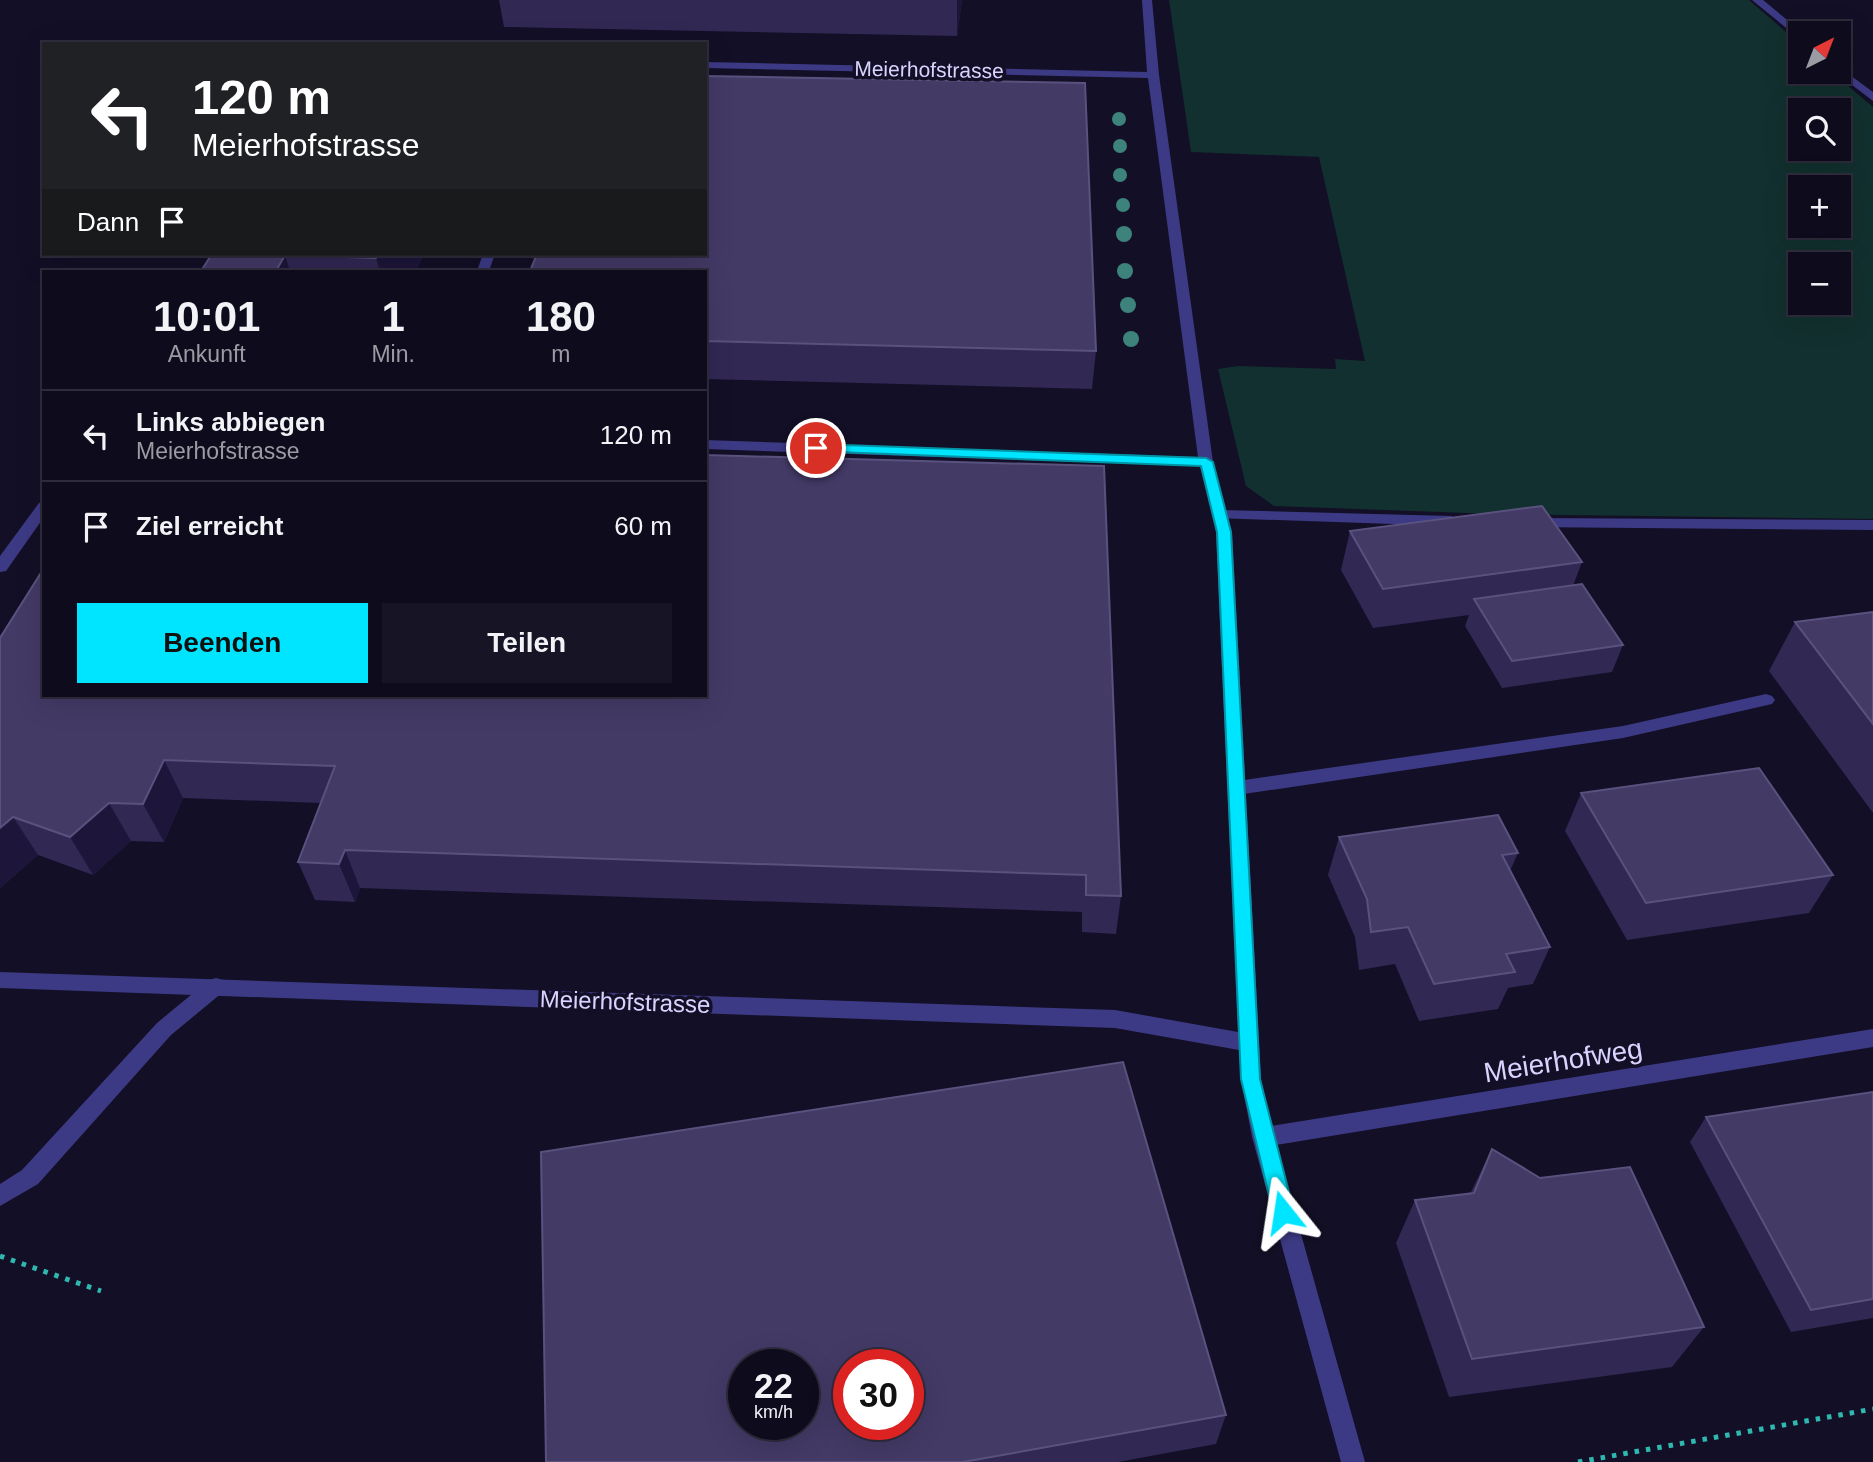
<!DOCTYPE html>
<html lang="de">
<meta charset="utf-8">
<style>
:root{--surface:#0e0b1c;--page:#171425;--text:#f1f3f6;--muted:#9b9ba3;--line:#2e2b3b;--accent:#00e5ff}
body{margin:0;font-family:Helvetica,sans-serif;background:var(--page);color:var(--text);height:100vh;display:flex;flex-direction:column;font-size:26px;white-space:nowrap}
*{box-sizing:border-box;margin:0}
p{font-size:23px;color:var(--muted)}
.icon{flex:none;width:38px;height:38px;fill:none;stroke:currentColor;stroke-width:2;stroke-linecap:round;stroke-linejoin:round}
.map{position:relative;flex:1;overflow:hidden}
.details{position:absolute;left:42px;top:270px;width:665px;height:427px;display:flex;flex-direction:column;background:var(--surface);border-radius:0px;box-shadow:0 7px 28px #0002,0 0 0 2px var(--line)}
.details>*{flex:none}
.guide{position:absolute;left:42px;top:42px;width:665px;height:214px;border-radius:0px;box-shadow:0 7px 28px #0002,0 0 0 2px var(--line);background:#202124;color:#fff;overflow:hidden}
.needle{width:46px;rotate:42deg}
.buttons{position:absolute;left:1788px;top:21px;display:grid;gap:14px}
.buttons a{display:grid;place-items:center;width:63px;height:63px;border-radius:0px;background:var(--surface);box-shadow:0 7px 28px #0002,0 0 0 2px var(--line);font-size:35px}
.speed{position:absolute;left:728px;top:1349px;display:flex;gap:14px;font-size:35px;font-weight:700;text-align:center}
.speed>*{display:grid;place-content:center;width:91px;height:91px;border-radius:50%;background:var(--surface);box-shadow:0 7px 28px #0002,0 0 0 2px var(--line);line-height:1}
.speed small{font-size:18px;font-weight:400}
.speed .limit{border:10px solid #d22;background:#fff;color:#111}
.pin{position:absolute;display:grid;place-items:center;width:60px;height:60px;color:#fff;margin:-30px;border:4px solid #fff;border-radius:50%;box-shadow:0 2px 7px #0007}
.me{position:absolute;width:77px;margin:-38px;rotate:345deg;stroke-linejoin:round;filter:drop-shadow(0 0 5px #0008)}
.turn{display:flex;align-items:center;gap:24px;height:147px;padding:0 35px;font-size:32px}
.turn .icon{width:91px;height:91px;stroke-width:2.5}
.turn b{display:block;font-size:49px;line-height:60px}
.then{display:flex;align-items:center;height:66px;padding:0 35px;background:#0003;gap:14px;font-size:26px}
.eta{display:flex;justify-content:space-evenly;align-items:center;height:119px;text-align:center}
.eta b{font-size:42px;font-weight:800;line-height:49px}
.primary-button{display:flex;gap:14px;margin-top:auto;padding:14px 35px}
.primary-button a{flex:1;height:80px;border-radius:0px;background:var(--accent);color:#111;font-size:28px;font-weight:800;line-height:80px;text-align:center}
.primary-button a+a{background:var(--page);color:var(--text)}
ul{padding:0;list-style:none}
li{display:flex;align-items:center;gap:21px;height:91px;padding:0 35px;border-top:2px solid var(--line)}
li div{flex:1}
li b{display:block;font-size:26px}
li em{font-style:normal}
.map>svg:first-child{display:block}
.green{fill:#12302f;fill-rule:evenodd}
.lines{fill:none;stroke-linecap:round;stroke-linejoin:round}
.path{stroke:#2fb8b0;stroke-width:5;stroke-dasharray:4.5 7;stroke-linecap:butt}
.service{fill:#3d3a85;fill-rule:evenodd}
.minor{fill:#3d3a85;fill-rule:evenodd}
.tree{fill:#3d827b}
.wall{fill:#312854}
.shaded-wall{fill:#1d163a}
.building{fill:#433a66;stroke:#5a527e;stroke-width:2;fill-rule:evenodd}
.route{fill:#00e5ff;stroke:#0095a6;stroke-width:2}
.labels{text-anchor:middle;stroke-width:7;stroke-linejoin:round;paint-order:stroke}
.far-street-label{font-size:21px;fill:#d9d4ff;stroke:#130f26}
.street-label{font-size:24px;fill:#d9d4ff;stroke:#130f26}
.near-street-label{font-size:28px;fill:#d9d4ff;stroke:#130f26}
</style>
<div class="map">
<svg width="1873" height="1462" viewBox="0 0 1873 1462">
<rect width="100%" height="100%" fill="#130f26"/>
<!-- green -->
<path class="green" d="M 1169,0 L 1749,0 L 1801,45 L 1801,72 L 1832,72 L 1873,107 L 1873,519 L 1495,514 L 1274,506 L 1246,486 L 1218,369 L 1238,366 L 1336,369 L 1335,359 L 1365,361 L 1319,157 L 1191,152 ZM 1801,110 L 1839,110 L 1839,149 L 1801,149 ZM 1801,187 L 1839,187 L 1839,226 L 1801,226 ZM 1801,264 L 1839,264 L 1839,303 L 1801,303 Z"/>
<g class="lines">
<!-- path -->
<g class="path">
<polyline points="0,1256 101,1291"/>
<polyline points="1578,1462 1873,1409"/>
</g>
<!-- service -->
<g class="service">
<polygon points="1752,0 1763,0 1803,33 1801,40"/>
<polygon points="1839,67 1873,92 1873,101 1835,72 1839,72"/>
<polygon points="1220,510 1451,516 1459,521 1451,526 1215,518 1212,515"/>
<polygon points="1531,518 1873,520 1873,530 1526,527 1523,523 1526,519"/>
<polygon points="1766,694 1772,696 1775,700 1772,704 1623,738 1237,795 1231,793 1228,788 1231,783 1237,781 1623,726"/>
<polygon points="216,978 223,980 226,986 223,992 171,1035 38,1184 0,1206 0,1184 22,1170 157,1023 209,980"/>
</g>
<!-- minor -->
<g class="minor">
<polygon points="1142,0 1152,0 1159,75 1213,462 1232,532 1261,1079 1271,1126 1873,1029 1873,1047 1276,1145 1365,1462 1341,1462 1252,1137 1241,1079 1239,1050 1115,1028 0,988 0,972 1115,1010 1238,1032 1216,532 1200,466 705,449 705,440 1198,457 1148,78 705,68 705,62 1147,72"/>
<polygon points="483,254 495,254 489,271 477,271"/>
<polygon points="44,501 44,517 6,571 0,572 0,556 39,503"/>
</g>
</g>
<!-- trees -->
<g class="tree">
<circle cx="1119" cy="119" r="7"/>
<circle cx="1120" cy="146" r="7"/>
<circle cx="1120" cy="175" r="7"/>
<circle cx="1123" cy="205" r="7"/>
<circle cx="1124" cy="234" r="8"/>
<circle cx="1125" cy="271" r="8"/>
<circle cx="1128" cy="305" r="8"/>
<circle cx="1131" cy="339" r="8"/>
</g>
<!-- wall -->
<g class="wall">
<polygon points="499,0 962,0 957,36 504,27"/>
<polygon points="212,254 424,254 416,271 201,271"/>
<polygon points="705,271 1096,351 1092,389 705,379"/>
<polygon points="705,455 1121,896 1116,934 1082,932 1082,912 360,888 355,902 315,900 298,862 321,803 183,798 164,842 131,841 93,875 38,855 0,888 44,568 44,695"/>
<polygon points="1350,531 1582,562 1573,586 1623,645 1612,672 1502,688 1465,626 1469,615 1373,628 1341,570"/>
<polygon points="1873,612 1873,813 1769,671 1795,622"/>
<polygon points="1581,793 1833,875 1809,913 1627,940 1565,831"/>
<polygon points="1339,837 1518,853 1510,871 1550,947 1533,984 1508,988 1498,1009 1419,1021 1395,964 1359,970 1355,937 1328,875"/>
<polygon points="1873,1092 1873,1318 1791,1332 1690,1142 1706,1117"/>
<polygon points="1492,1149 1704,1327 1672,1367 1449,1397 1396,1243 1415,1200 1470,1194"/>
<polygon points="1226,1415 1216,1444 1118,1462 546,1462"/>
</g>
<!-- shaded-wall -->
<g class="shaded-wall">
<polygon points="957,0 962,0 957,36"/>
<polygon points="378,254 424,254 416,271 380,271 376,258"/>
<polygon points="285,255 290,271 276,271"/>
<polygon points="164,760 183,798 164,842 143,804"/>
<polygon points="109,803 131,841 93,875 70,837"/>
<polygon points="13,817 38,855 0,888 0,828"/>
<polygon points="345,850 360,888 355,902 339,864"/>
</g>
<!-- building -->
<g class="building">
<polygon points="705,76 1085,83 1096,351 705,341 705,271 530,271 537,254 705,254"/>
<polygon points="212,254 378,254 376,258 285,255 276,271 201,271"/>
<polygon points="705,455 1104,466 1121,896 1086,895 1086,875 345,850 339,864 298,862 335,766 164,760 143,804 109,803 70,837 13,817 0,828 0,638 44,568 44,695 705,695"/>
<polygon points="1542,506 1582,562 1383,589 1350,531"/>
<polygon points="1582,584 1623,645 1512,661 1474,599"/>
<polygon points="1873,612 1873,724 1795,622"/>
<polygon points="1759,768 1833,875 1646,903 1581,793"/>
<polygon points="1498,815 1518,853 1502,855 1550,947 1506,954 1515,972 1434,984 1408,927 1371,932 1367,899 1339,837"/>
<path d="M 1123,1062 L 1226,1415 L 963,1462 L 546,1462 L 541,1152 ZM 744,1365 L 803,1365 L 803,1424 L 744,1424 ZM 849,1365 L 908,1365 L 908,1424 L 849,1424 Z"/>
<polygon points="1873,1092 1873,1299 1811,1310 1706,1117"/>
<polygon points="1492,1149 1540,1178 1630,1167 1704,1327 1472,1359 1415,1200 1474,1193"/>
</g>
<!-- route -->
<polygon class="route" points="816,444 1206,458 1213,462 1231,532 1260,1079 1294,1212 1291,1218 1283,1221 1276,1218 1273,1212 1241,1079 1217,532 1201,466 811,451 809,448"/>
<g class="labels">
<!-- far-street labels -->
<g class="far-street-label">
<text transform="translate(929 70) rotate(1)" y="7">Meierhofstrasse</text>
</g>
<!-- street labels -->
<g class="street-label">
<text transform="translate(625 1002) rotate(2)" y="8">Meierhofstrasse</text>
</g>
<!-- near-street labels -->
<g class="near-street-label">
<text transform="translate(1563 1060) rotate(-9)" y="10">Meierhofweg</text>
</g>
</g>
</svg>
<div class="buttons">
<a><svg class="needle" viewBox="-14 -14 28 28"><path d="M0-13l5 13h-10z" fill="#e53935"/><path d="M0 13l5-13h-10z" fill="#9b9ba3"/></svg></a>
<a><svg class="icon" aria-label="search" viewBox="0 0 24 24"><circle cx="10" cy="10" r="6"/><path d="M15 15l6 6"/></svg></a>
<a>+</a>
<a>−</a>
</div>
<div class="speed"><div>22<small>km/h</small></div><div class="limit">30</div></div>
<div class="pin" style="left:816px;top:448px;background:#d93025"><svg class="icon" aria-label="arrive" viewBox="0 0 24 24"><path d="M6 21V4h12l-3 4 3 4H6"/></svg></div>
<svg class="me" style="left:1283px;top:1212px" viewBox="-20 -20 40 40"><path d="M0-17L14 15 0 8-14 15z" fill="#00e5ff" stroke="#fff" stroke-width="4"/></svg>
<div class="guide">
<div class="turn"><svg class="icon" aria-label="left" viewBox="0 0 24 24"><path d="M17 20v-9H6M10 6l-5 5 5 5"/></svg><div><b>120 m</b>Meierhofstrasse</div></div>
<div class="then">Dann<svg class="icon" aria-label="arrive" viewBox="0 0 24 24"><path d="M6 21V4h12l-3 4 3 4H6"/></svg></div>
</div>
<section class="details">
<div class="eta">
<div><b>10:01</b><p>Ankunft</p></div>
<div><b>1</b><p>Min.</p></div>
<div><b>180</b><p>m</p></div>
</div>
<ul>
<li><svg class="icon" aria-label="left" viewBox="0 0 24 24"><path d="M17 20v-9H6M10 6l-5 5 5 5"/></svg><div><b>Links abbiegen</b><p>Meierhofstrasse</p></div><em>120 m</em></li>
<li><svg class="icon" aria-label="arrive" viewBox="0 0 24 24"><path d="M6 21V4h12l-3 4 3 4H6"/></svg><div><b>Ziel erreicht</b></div><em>60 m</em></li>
</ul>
<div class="primary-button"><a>Beenden</a><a>Teilen</a></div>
</section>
</div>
